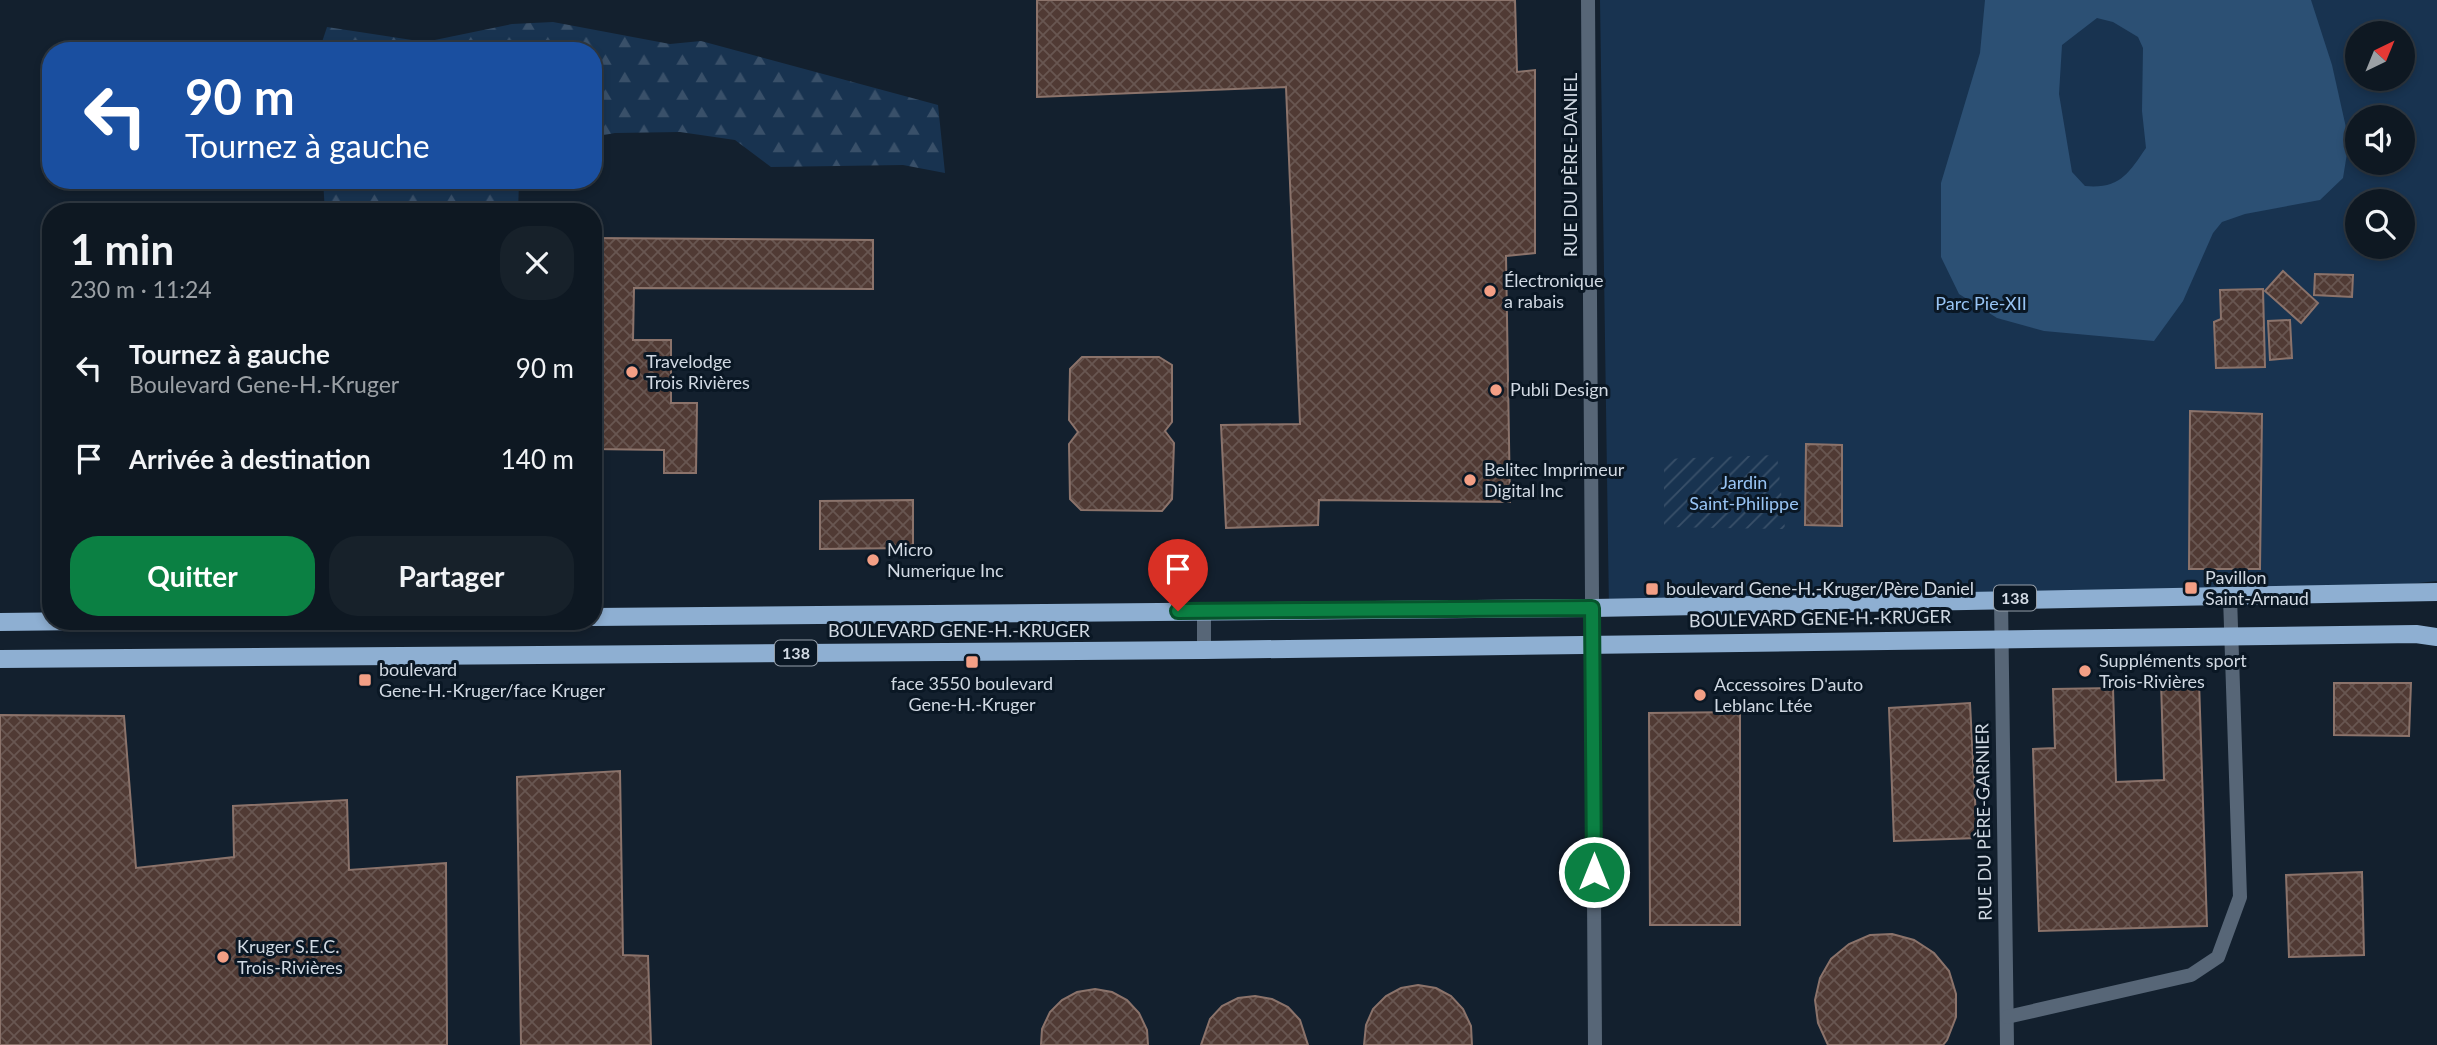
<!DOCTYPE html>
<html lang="fr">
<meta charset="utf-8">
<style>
:root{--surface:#0e1822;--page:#17212a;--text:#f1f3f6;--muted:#9ba0a5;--line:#2e3740;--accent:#0b8043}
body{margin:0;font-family:Lato,sans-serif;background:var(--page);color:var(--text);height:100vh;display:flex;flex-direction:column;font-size:26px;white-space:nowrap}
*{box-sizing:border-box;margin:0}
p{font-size:23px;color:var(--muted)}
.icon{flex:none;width:38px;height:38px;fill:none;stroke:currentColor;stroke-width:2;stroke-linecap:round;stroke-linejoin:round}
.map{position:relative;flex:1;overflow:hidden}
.panel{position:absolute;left:42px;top:203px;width:560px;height:427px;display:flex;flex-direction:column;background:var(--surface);border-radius:28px;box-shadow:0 4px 10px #0003,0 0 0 2px var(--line)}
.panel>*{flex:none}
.top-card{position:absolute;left:42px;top:42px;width:560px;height:147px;border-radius:28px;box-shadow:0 4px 10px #0003,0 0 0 2px var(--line);background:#1a4fa0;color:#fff;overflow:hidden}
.needle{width:46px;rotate:43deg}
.fabs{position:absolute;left:2345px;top:21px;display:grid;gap:14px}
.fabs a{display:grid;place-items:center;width:70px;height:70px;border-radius:50%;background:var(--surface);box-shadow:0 4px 10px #0003,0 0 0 2px var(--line);font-size:35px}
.pin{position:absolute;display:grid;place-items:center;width:60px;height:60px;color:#fff;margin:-72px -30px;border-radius:50% 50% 50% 0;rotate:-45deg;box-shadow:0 0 7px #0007}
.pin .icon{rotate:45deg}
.me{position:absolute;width:77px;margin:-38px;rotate:0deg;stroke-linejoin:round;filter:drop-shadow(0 0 5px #0008)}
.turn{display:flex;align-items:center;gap:24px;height:147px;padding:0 28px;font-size:32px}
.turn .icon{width:91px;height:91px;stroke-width:2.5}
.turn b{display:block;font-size:49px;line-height:60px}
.round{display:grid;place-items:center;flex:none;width:74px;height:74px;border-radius:28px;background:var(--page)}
.summary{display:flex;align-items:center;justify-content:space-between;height:119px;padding:0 28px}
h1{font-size:42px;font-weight:700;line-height:52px}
.action{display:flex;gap:14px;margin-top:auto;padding:14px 28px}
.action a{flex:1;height:80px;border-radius:28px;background:var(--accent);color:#fff;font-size:28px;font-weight:700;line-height:80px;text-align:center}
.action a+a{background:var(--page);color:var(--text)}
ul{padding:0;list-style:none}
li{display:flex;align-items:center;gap:21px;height:91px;padding:0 28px}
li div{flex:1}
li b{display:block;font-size:26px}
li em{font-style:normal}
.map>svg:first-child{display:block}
.forest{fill:url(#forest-firs)}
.park{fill:#183350;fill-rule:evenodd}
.garden{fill:url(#garden-furrows)}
.water{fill:#2c5074;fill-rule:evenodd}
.building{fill:url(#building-cross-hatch);stroke:#8b736b;stroke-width:2}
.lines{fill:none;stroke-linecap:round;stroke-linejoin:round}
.minor{stroke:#576677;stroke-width:14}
.primary{stroke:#8eafd2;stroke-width:18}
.route-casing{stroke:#07532c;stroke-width:18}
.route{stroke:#0b8043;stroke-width:12}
.poi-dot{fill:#f39f85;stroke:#0a1724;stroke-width:2.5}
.labels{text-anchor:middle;stroke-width:6;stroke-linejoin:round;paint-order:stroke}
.shield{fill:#0a1724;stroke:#959faa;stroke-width:2}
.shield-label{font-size:16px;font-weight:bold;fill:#d1d9e3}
.street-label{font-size:18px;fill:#d1d9e3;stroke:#0a1724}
.poi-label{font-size:18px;fill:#d1d9e3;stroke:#0a1724;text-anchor:start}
.park-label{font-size:18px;fill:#98c4f4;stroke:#0a1724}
</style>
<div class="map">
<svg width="2437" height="1045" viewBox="0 0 2437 1045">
<defs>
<pattern id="forest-firs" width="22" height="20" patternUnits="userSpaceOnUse" patternTransform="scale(1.75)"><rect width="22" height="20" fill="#183350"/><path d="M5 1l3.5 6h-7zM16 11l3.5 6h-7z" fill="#395069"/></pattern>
<pattern id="garden-furrows" width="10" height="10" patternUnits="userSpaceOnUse" patternTransform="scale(1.75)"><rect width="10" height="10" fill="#183350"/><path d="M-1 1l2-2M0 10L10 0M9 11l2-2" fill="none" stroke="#395069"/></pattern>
<pattern id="building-cross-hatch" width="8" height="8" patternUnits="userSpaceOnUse" patternTransform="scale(1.75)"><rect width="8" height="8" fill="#503a34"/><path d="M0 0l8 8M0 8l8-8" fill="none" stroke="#685651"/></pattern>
</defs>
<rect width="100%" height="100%" fill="#13202e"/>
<!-- forest -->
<g class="forest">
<polygon points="553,22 670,44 701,41 938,105 945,173 903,165 771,167 735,140 680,132 615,133 593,137 593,51 319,51 327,27 425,42 512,24"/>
<polygon points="323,180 519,180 518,212 325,212"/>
</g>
<!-- park -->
<path class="park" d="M 1600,0 L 2437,0 L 2437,581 L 2362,589 L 1609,611 ZM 2357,33 L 2403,33 L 2403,79 L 2357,79 ZM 2357,117 L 2403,117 L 2403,163 L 2357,163 ZM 2357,201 L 2403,201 L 2403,247 L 2357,247 Z"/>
<!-- garden -->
<polygon class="garden" points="1777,455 1785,529 1664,527 1664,459"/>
<!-- water -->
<path class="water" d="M 1985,0 L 2311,0 L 2332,65 L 2349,141 L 2343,178 L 2320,200 L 2245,214 L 2222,222 L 2213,233 L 2183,301 L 2154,341 L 2044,331 L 1997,318 L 1959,294 L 1941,257 L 1941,183 L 1980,53 ZM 2097,18 L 2113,22 L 2138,37 L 2143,48 L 2142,111 L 2146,148 C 2128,174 2120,189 2085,186 L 2072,172 L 2059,94 L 2062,45 Z"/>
<!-- building -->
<g class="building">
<polygon points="1037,0 1515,0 1517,72 1535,70 1535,253 1506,256 1510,502 1319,500 1318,525 1226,528 1221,425 1300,424 1286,87 1037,97"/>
<polygon points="593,238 873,240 873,289 634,288 633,340 671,340 671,403 697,403 696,473 664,473 664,450 593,449"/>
<polygon points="2283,271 2318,303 2301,323 2265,291"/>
<polygon points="2315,274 2353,275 2352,297 2314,295"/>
<polygon points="2263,289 2265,367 2216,368 2214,322 2221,319 2220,290"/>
<polygon points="2290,320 2292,358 2270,360 2268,321"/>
<polygon points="1082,357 1159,357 1172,365 1172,422 1165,431 1174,443 1172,499 1162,511 1081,510 1070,499 1069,444 1078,432 1069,420 1070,369"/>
<polygon points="2190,411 2262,414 2260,569 2189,569"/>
<polygon points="1806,444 1842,445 1842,526 1805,525"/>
<polygon points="913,500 913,548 820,549 820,501"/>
<polygon points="2199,681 2207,926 2039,931 2033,749 2055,748 2053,689 2113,688 2116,782 2164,780 2161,682"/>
<polygon points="2334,683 2411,683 2409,736 2334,735"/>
<polygon points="1970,703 1977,838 1894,841 1889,708"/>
<polygon points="1740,712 1740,925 1650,925 1649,713"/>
<polygon points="0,715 124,716 136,868 234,857 233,806 347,800 349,870 446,863 447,1045 0,1045"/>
<polygon points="620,771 623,955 648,956 651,1045 521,1045 517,777"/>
<polygon points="2362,872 2364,955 2289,957 2286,875"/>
<polygon points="1892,934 1914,940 1934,953 1949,971 1956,994 1956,1017 1947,1040 1943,1045 1828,1045 1818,1023 1815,1000 1820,978 1831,959 1849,944 1870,935"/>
<polygon points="1418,985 1436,988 1451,996 1463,1009 1471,1026 1472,1045 1364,1045 1366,1025 1373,1009 1386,996 1401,988"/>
<polygon points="1095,989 1112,992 1127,1000 1139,1013 1147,1030 1148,1045 1041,1045 1042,1029 1050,1012 1062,1000 1077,992"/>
<polygon points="1255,996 1272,999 1288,1007 1300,1020 1308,1045 1201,1045 1210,1019 1222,1006 1238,998"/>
</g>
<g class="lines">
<!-- minor -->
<g class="minor">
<polyline points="1588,0 1595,1045"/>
<polyline points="2001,598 2007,1045"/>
<polyline points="1204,650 1204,611"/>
<polyline points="2007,1017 2191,975 2218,957 2240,897 2230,597"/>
</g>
<!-- primary -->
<g class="primary">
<polyline points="593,617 1593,608 2437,592"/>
<polyline points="0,622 86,621"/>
<polyline points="0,659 1204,650 2416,634 2437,637"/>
</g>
</g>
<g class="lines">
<defs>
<polyline id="route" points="1178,611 1592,608 1594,872"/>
</defs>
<!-- route casing -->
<use href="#route" class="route-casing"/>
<!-- route -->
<use href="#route" class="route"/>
</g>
<!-- markers -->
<g class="poi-dot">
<circle cx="1490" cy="291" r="7"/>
<circle cx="632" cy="372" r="7"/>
<circle cx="1496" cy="390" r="7"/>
<circle cx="1470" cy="480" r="7"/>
<circle cx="873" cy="560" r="7"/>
<rect x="2184" y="581" width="14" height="14" rx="3.5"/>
<rect x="1645" y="582" width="14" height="14" rx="3.5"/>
<rect x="965" y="655" width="14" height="14" rx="3.5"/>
<circle cx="2085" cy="671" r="7"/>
<rect x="358" y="673" width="14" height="14" rx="3.5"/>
<circle cx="1700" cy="695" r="7"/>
<circle cx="223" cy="957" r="7"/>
</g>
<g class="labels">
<!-- shield labels -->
<g class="shield">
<rect x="1994" y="585.5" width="42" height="25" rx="5"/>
<rect x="775" y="640.5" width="42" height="25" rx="5"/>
</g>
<g class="shield-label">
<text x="2015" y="604">138</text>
<text x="796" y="659">138</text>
</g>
<!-- street labels -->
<g class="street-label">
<text transform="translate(1571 165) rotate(-90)" y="6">RUE DU PÈRE-DANIEL</text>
<text transform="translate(1820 619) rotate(-1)" y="6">BOULEVARD GENE-H.-KRUGER</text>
<text x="959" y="637">BOULEVARD GENE-H.-KRUGER</text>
<text transform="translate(1984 822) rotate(-91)" y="6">RUE DU PÈRE-GARNIER</text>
</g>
<!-- poi labels -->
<g class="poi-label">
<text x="1504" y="287">Électronique<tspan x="1504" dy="21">a rabais</tspan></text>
<text x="646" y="368">Travelodge<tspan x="646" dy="21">Trois Rivières</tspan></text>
<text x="1510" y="396">Publi Design</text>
<text x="1484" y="476">Belitec Imprimeur<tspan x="1484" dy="21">Digital Inc</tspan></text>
<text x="887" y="556">Micro<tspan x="887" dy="21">Numerique Inc</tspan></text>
<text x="2205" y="584">Pavillon<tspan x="2205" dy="21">Saint-Arnaud</tspan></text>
<text x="1666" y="595">boulevard Gene-H.-Kruger/Père Daniel</text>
<text x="2099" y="667">Suppléments sport<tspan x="2099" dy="21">Trois-Rivières</tspan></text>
<text x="379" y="676">boulevard<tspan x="379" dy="21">Gene-H.-Kruger/face Kruger</tspan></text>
<text x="972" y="690" text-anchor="middle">face 3550 boulevard<tspan x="972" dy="21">Gene-H.-Kruger</tspan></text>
<text x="1714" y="691">Accessoires D'auto<tspan x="1714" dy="21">Leblanc Ltée</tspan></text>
<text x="237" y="953">Kruger S.E.C.<tspan x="237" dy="21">Trois-Rivières</tspan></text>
</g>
<!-- park labels -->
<g class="park-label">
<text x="1981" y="310">Parc Pie-XII</text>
<text x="1744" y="489">Jardin<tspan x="1744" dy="21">Saint-Philippe</tspan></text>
</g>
</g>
</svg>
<div class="fabs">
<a><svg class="needle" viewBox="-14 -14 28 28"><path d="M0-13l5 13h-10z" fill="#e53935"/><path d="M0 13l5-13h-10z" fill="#9ba0a5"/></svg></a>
<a><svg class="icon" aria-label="sound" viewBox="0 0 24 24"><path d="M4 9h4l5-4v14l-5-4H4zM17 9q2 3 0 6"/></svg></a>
<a><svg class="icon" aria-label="search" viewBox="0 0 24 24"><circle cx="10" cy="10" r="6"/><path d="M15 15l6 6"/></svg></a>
</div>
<div class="pin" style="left:1178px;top:611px;background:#d93025"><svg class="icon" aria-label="arrive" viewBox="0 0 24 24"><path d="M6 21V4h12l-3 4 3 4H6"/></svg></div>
<svg class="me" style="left:1594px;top:872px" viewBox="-20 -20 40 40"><circle r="17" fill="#0b8043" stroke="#fff" stroke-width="3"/><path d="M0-11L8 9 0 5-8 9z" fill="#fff"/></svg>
<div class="top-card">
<div class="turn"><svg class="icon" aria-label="left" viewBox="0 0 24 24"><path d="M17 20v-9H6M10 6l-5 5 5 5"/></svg><div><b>90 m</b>Tournez à gauche</div></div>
</div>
<section class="panel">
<div class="summary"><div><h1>1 min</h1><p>230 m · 11:24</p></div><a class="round"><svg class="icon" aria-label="close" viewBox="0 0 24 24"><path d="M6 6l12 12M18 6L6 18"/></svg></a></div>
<ul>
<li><svg class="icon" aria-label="left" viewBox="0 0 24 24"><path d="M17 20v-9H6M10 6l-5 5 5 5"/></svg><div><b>Tournez à gauche</b><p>Boulevard Gene-H.-Kruger</p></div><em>90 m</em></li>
<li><svg class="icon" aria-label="arrive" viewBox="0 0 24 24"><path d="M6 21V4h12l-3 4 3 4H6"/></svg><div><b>Arrivée à destination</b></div><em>140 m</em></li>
</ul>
<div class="action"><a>Quitter</a><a>Partager</a></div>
</section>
</div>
